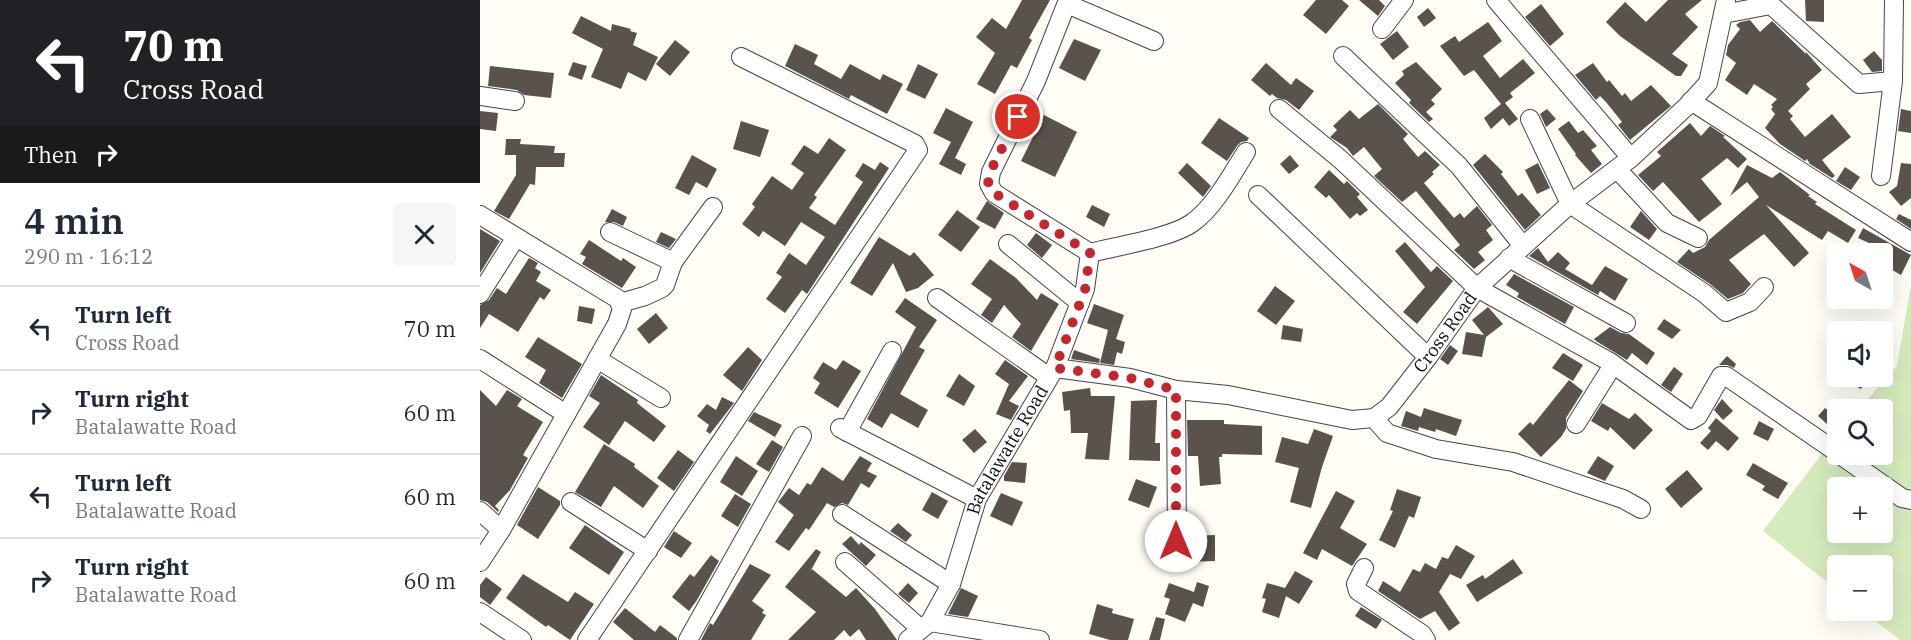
<!DOCTYPE html>
<meta charset="utf-8">
<style>
:root{--surface:#fff;--page:#f6f6f7;--text:#1f2937;--muted:#747a83;--line:#e0e1e3}
body{margin:0;font-family:"IBM Plex Serif",serif;background:var(--page);color:var(--text);height:100vh;display:flex;flex-direction:column;font-size:22px;white-space:nowrap}
*{box-sizing:border-box;margin:0}
p{font-size:20px;color:var(--muted)}
.icon{flex:none;width:33px;height:33px;fill:none;stroke:currentColor;stroke-width:2;stroke-linecap:round;stroke-linejoin:round}
.map{position:relative;flex:1;overflow:hidden}
.panel{display:flex;flex-direction:column;background:var(--surface);width:480px}
.panel>*{flex:none}
.hud{background:#202124;color:#fff;overflow:hidden}
.needle{width:39px;rotate:321deg}
.fabs{position:absolute;left:1347px;top:243px;display:grid;gap:12px}
.fabs a{display:grid;place-items:center;width:66px;height:66px;border-radius:6px;background:var(--surface);box-shadow:0 6px 24px #0002;font-size:30px}
.pin{position:absolute;display:grid;place-items:center;width:51px;height:51px;color:#fff;margin:-26px;border:3px solid #fff;border-radius:50%;box-shadow:0 2px 6px #0007}
.me{position:absolute;width:66px;margin:-33px;rotate:0deg;stroke-linejoin:round;filter:drop-shadow(0 0 4px #0008)}
.turn{display:flex;align-items:center;gap:21px;height:126px;padding:0 24px;font-size:27px}
.turn .icon{width:78px;height:78px;stroke-width:2.5}
.turn b{display:block;font-size:42px;line-height:51px}
.then{display:flex;align-items:center;height:57px;padding:0 24px;background:#0003;gap:12px;font-size:22px}
.round{display:grid;place-items:center;flex:none;width:63px;height:63px;border-radius:6px;background:var(--page)}
.head{display:flex;align-items:center;justify-content:space-between;height:102px;padding:0 24px}
h1{font-size:36px;font-weight:600;line-height:45px}
ul{padding:0;list-style:none}
li{display:flex;align-items:center;gap:18px;height:84px;padding:0 24px;border-top:2px solid var(--line)}
li div{flex:1}
li b{display:block;font-size:22px}
li em{font-style:normal}
main{display:flex;flex:1;min-height:0}
.map>svg:first-child{display:block}
.green{fill:#d5ebbd;fill-rule:evenodd}
.building{fill:#5a524d}
.lines{fill:none;stroke-linecap:round;stroke-linejoin:round}
.minor-casing{stroke:#444;stroke-width:20}
.minor{stroke:#fff;stroke-width:18}
.route{stroke:#c4262e;stroke-width:10;stroke-dasharray:0 18}
.labels{text-anchor:middle;stroke-width:6;stroke-linejoin:round;paint-order:stroke}
.street-label{font-size:18px;fill:#111;stroke:#fff}
</style>
<main>
<section class="panel">
<div class="hud">
<div class="turn"><svg class="icon" aria-label="left" viewBox="0 0 24 24"><path d="M17 20v-9H6M10 6l-5 5 5 5"/></svg><div><b>70 m</b>Cross Road</div></div>
<div class="then">Then<svg class="icon" aria-label="right" viewBox="0 0 24 24"><path d="M7 20v-9h11M14 6l5 5-5 5"/></svg></div>
</div>
<div class="head"><div><h1>4 min</h1><p>290 m · 16:12</p></div><a class="round"><svg class="icon" aria-label="close" viewBox="0 0 24 24"><path d="M6 6l12 12M18 6L6 18"/></svg></a></div>
<ul>
<li><svg class="icon" aria-label="left" viewBox="0 0 24 24"><path d="M17 20v-9H6M10 6l-5 5 5 5"/></svg><div><b>Turn left</b><p>Cross Road</p></div><em>70 m</em></li>
<li><svg class="icon" aria-label="right" viewBox="0 0 24 24"><path d="M7 20v-9h11M14 6l5 5-5 5"/></svg><div><b>Turn right</b><p>Batalawatte Road</p></div><em>60 m</em></li>
<li><svg class="icon" aria-label="left" viewBox="0 0 24 24"><path d="M17 20v-9H6M10 6l-5 5 5 5"/></svg><div><b>Turn left</b><p>Batalawatte Road</p></div><em>60 m</em></li>
<li><svg class="icon" aria-label="right" viewBox="0 0 24 24"><path d="M7 20v-9h11M14 6l5 5-5 5"/></svg><div><b>Turn right</b><p>Batalawatte Road</p></div><em>60 m</em></li>
</ul>
</section>
<div class="map">
<svg width="1431" height="640" viewBox="0 0 1431 640">
<rect width="100%" height="100%" fill="#fffdf5"/>
<!-- green -->
<path class="green" d="M 1431,284 L 1431,640 L 1420,640 L 1383,611 L 1402,610 L 1402,566 L 1358,566 L 1357,590 L 1283,531 L 1357,434 L 1358,454 L 1402,454 L 1402,410 L 1379,409 L 1417,366 ZM 1358,488 L 1402,488 L 1402,532 L 1358,532 Z"/>
<!-- building -->
<g class="building">
<polygon points="542,0 570,0 549,38 552,40 537,68 531,65 515,94 497,84 515,53 496,37 512,18 526,29"/>
<polygon points="836,0 862,0 869,6 846,34 823,15"/>
<polygon points="879,0 899,0 905,6 898,16"/>
<polygon points="1188,0 1222,0 1205,14 1218,27 1192,54 1208,65 1201,76 1196,76 1140,36 1126,22 1145,2 1166,22"/>
<polygon points="1325,0 1344,0 1344,22 1326,21"/>
<polygon points="1061,4 1084,34 1070,46 1045,17"/>
<polygon points="948,8 956,18 944,27 937,17"/>
<polygon points="101,16 131,31 132,24 151,29 150,31 157,33 153,45 178,57 166,81 148,72 141,89 111,77 123,49 92,33"/>
<polygon points="1270,20 1280,32 1292,21 1326,54 1326,52 1342,70 1326,84 1330,89 1308,111 1313,116 1310,119 1325,137 1352,114 1371,137 1342,160 1355,176 1352,178 1330,164 1327,159 1325,161 1300,144 1285,128 1295,114 1291,109 1293,107 1291,105 1297,99 1274,84 1267,95 1245,80 1256,63 1246,55 1248,45 1260,29 1256,25 1260,22"/>
<polygon points="1008,22 1022,41 1003,56 1020,78 1043,59 1055,73 1030,93 1033,97 1025,103 1038,119 1029,126 1023,118 1011,129 1004,118 1021,104 994,70 984,76 960,46 975,36 979,42"/>
<polygon points="917,31 929,47 913,60 900,44"/>
<polygon points="594,39 621,50 605,81 579,68"/>
<polygon points="195,40 210,52 190,76 176,64"/>
<polygon points="315,44 338,55 334,64 361,79 370,64 400,80 403,74 423,84 407,114 371,95 369,99 305,66"/>
<polygon points="1394,51 1402,60 1402,71 1392,72 1383,60"/>
<polygon points="93,62 107,66 102,80 88,75"/>
<polygon points="936,62 962,89 951,100 955,104 946,112 953,119 949,122 929,103 931,100 915,83 924,75 922,71"/>
<polygon points="786,63 811,85 816,78 834,91 819,110 806,100 797,98 792,94 790,96 771,80"/>
<polygon points="1113,63 1127,82 1129,80 1142,96 1145,93 1151,101 1171,85 1191,106 1150,140 1138,125 1142,122 1126,102 1120,96 1116,100 1095,75"/>
<polygon points="438,64 458,74 445,99 426,90"/>
<polygon points="10,66 74,73 71,98 44,95 37,90 8,86"/>
<polygon points="898,104 928,134 923,139 938,157 945,151 960,165 952,172 954,174 944,183 974,218 980,213 984,218 997,206 1012,225 1006,230 1013,240 998,252 1005,260 994,269 974,250 980,245 936,191 922,202 894,176 902,169 884,147 873,156 867,148 850,137 857,130 853,126 870,110 879,119"/>
<polygon points="466,108 493,122 475,158 486,164 481,175 459,164 471,142 453,133"/>
<polygon points="1067,109 1076,119 1066,127 1060,114"/>
<polygon points="1421,109 1431,111 1431,133 1418,131"/>
<polygon points="0,111 18,113 16,131 0,129"/>
<polygon points="564,115 597,132 575,177 541,161"/>
<polygon points="739,118 769,138 767,141 761,142 757,146 747,161 721,143"/>
<polygon points="261,121 289,130 280,157 253,149"/>
<polygon points="1089,121 1098,133 1103,130 1117,146 1111,150 1122,164 1111,173 1095,155 1096,154 1078,129"/>
<polygon points="1210,123 1221,136 1230,126 1245,136 1243,137 1267,159 1258,168 1247,158 1221,179 1242,204 1219,222 1183,182 1173,191 1158,175 1181,156 1177,152"/>
<polygon points="349,138 366,150 334,195 337,197 329,208 355,225 383,182 375,176 383,163 395,170 400,162 409,168 327,294 322,290 305,313 286,299 302,277 296,273 309,253 326,265 345,237 321,222 305,246 283,231 279,237 262,224 275,207 272,204 292,176 312,190 324,173 311,164 324,145 338,154"/>
<polygon points="26,139 41,139 40,144 75,146 74,153 85,153 84,167 56,167 55,185 50,184 29,219 14,211 36,175 36,155 25,155"/>
<polygon points="1005,154 1023,172 1021,174 1038,196 1042,193 1061,215 1045,230 993,165"/>
<polygon points="212,155 237,169 227,188 216,182 209,195 195,188"/>
<polygon points="810,155 819,166 809,174 800,164"/>
<polygon points="707,163 731,186 723,197 698,173"/>
<polygon points="1058,163 1070,188 1057,194 1045,170"/>
<polygon points="1421,163 1431,164 1431,198 1421,206 1409,192 1417,186"/>
<polygon points="1267,165 1292,178 1300,172 1330,195 1328,196 1337,202 1335,204 1376,230 1368,243 1348,231 1342,240 1286,205 1329,253 1314,267 1284,234 1249,260 1271,284 1263,293 1248,299 1230,284 1197,262 1209,249 1213,253 1225,247 1229,240 1279,197 1267,182 1250,196"/>
<polygon points="1365,167 1380,177 1371,190 1356,181"/>
<polygon points="849,170 864,184 867,181 880,194 877,197 888,210 880,216 877,213 870,219 849,195 846,198 834,187"/>
<polygon points="507,201 524,213 515,229 496,219"/>
<polygon points="612,205 630,214 624,227 606,217"/>
<polygon points="132,209 147,217 143,226 134,222 125,222"/>
<polygon points="477,210 500,227 481,252 458,235"/>
<polygon points="1161,211 1177,229 1169,240 1150,227"/>
<polygon points="1419,214 1431,220 1431,229 1416,219"/>
<polygon points="1383,228 1431,255 1421,275 1402,264 1402,254 1394,254 1398,247 1378,238"/>
<polygon points="0,229 20,241 0,273"/>
<polygon points="181,232 196,239 189,248 176,242"/>
<polygon points="556,233 572,245 562,258 547,245"/>
<polygon points="399,237 430,256 434,252 454,275 438,288 426,292 413,263 392,296 370,283"/>
<polygon points="109,240 141,261 143,258 156,267 142,288 102,264 106,257 100,254"/>
<polygon points="925,242 951,272 957,266 973,281 937,324 923,312 945,287 915,251"/>
<polygon points="1058,248 1068,262 1078,252 1090,263 1085,269 1112,285 1125,266 1148,279 1135,301 1120,291 1118,295 1049,256"/>
<polygon points="49,258 58,263 55,268 61,272 56,281 71,290 64,300 60,297 38,332 9,314 0,328 0,305 9,300 17,288 26,294"/>
<polygon points="510,259 536,278 557,300 561,293 579,304 551,351 532,337 541,324 524,305 512,323 501,315 512,299 491,284"/>
<polygon points="1034,274 1094,307 1085,324 1037,297 1039,293 1026,285"/>
<polygon points="795,286 815,301 796,325 777,311"/>
<polygon points="425,298 457,320 439,347 445,350 420,394 448,410 438,428 411,413 402,428 387,419 436,327 415,312"/>
<polygon points="614,304 644,315 636,339 645,342 642,354 637,352 634,365 620,363 628,330 607,323"/>
<polygon points="99,306 115,309 112,324 97,321"/>
<polygon points="1008,307 1023,324 1006,337 1002,357 982,354 986,332 1004,335 992,320"/>
<polygon points="176,313 188,328 169,344 157,329"/>
<polygon points="1184,319 1201,330 1192,339 1177,329"/>
<polygon points="803,325 823,329 821,342 801,339"/>
<polygon points="1130,327 1141,333 1149,334 1175,353 1167,365 1152,353 1147,360 1116,341 1114,339"/>
<polygon points="58,337 102,364 82,398 59,383 66,370 45,357"/>
<polygon points="970,345 978,351 968,365 960,359"/>
<polygon points="268,347 282,360 262,391 243,375"/>
<polygon points="594,350 620,359 619,363 591,359"/>
<polygon points="1083,353 1103,365 1093,381 1072,368"/>
<polygon points="1247,356 1256,364 1254,368 1247,365 1239,365"/>
<polygon points="363,360 381,371 358,408 334,393 340,383 333,378 343,362 356,370"/>
<polygon points="525,360 548,376 529,401 539,406 531,420 516,414 529,384 515,374"/>
<polygon points="1194,367 1203,374 1191,392 1181,385"/>
<polygon points="479,374 495,386 484,406 466,396"/>
<polygon points="121,375 158,400 157,403 186,426 174,442 145,421 129,445 103,427 120,403 109,396"/>
<polygon points="1357,376 1388,376 1381,389"/>
<polygon points="1089,380 1103,391 1086,418 1086,429 1081,437 1061,457 1038,434 1050,422 1053,425"/>
<polygon points="610,388 611,396 635,396 629,460 605,459 608,433 591,433 590,410 584,411 582,392"/>
<polygon points="0,390 16,406 27,390 42,399 37,406 63,422 43,455 48,458 30,490 15,506 19,510 18,512 7,502 0,500"/>
<polygon points="242,397 254,403 230,434 226,431 229,425 217,416 227,404 236,410"/>
<polygon points="1242,399 1253,411 1243,420 1234,410"/>
<polygon points="677,400 675,443 680,443 680,461 649,460 651,401"/>
<polygon points="1122,403 1149,419 1155,413 1173,430 1154,450 1130,427 1128,431 1111,421"/>
<polygon points="944,408 982,420 976,436 956,429 955,432 939,427 938,431 921,426 926,411 941,417"/>
<polygon points="1345,408 1354,416 1347,424 1338,416"/>
<polygon points="274,412 302,425 295,437 268,421"/>
<polygon points="1236,418 1259,438 1248,451 1236,441 1228,450 1220,443 1231,431 1228,428"/>
<polygon points="707,420 744,420 744,424 782,426 782,455 742,454 742,457 739,457 741,484 720,486 718,456 708,456"/>
<polygon points="1279,421 1294,429 1288,441 1273,434"/>
<polygon points="495,429 507,442 494,453 482,440"/>
<polygon points="834,429 853,436 842,467 831,508 810,502 819,468 795,462 802,437 828,444"/>
<polygon points="292,440 303,447 289,472 276,464"/>
<polygon points="124,444 155,464 154,467 179,486 163,508 134,486 121,507 95,492"/>
<polygon points="198,450 214,462 194,491 177,478"/>
<polygon points="256,456 278,471 262,496 240,482"/>
<polygon points="380,456 392,463 387,471 397,476 389,488 381,483 368,505 362,503 354,507 347,503 329,530 326,528 309,551 295,542 314,515 298,502 309,488 319,495 327,483 331,485 342,467 363,481"/>
<polygon points="1118,456 1134,466 1125,481 1107,473"/>
<polygon points="532,462 547,463 545,483 524,481 524,476"/>
<polygon points="1273,463 1308,483 1298,499 1282,490 1285,486 1266,475"/>
<polygon points="1207,470 1223,489 1201,508 1185,489"/>
<polygon points="656,479 677,487 669,508 648,500"/>
<polygon points="58,487 80,501 80,505 58,539 37,525"/>
<polygon points="917,489 941,497 934,518 929,516 915,548 899,540 913,511 910,510"/>
<polygon points="856,491 875,501 860,528 887,544 872,566 842,549 837,560 823,553"/>
<polygon points="452,492 468,501 458,519 442,510"/>
<polygon points="521,493 543,502 532,526 510,516"/>
<polygon points="255,494 271,504 258,527 241,516"/>
<polygon points="418,523 432,535 426,542 410,531"/>
<polygon points="105,525 144,552 129,575 89,548"/>
<polygon points="194,531 212,543 201,558 184,547"/>
<polygon points="735,535 735,561 705,562 705,549 708,536"/>
<polygon points="371,536 379,545 381,542 396,555 386,566 362,544"/>
<polygon points="976,545 995,556 981,579 970,574 959,592 980,623 969,631 955,611 940,619 898,591 903,581 920,592 933,569 940,572 945,563 956,569 962,557 968,559"/>
<polygon points="336,549 341,552 330,572 332,569 366,597 376,588 395,609 417,640 386,640 379,629 370,637 364,630 354,640 308,640 336,612 305,587"/>
<polygon points="231,555 239,561 217,600 209,611 192,597 210,574 214,577"/>
<polygon points="1033,559 1043,573 997,602 986,585 1003,575 1005,579"/>
<polygon points="270,564 291,575 272,601 284,610 282,613 286,615 271,640 221,640 230,623 233,625"/>
<polygon points="815,571 833,581 819,604 806,596 799,618 782,612 786,599 782,598 787,583 805,588"/>
<polygon points="43,574 88,602 95,592 114,604 90,640 68,625 66,627 26,598"/>
<polygon points="6,577 22,589 10,605 0,597 0,585"/>
<polygon points="717,582 729,586 723,607 713,603 705,622 685,614 690,599 684,597 689,583 714,592"/>
<polygon points="428,583 438,593 429,603 418,594"/>
<polygon points="481,588 498,596 488,617 468,614"/>
<polygon points="617,604 633,609 632,613 654,619 648,640 630,640 609,634"/>
<polygon points="881,607 902,620 896,629 875,616"/>
<polygon points="145,608 175,632 180,625 197,638 197,640 154,640 133,622"/>
<polygon points="676,617 685,619 680,640 669,640"/>
</g>
<g class="lines">
<defs>
<g id="minor">
<polyline points="1016,0 1151,158"/>
<polyline points="587,4 674,41"/>
<polyline points="1243,14 1291,5 1379,84 1413,81"/>
<polyline points="902,29 924,0"/>
<polyline points="863,56 979,166 1043,246"/>
<polyline points="0,96 35,101"/>
<polyline points="1211,101 1431,242"/>
<polyline points="799,109 860,159 997,288 1130,362 1211,420 1218,416 1241,376 1246,376 1358,453"/>
<polyline points="1050,119 1090,204 1224,293 1246,312 1270,302 1284,287"/>
<polyline points="1137,169 1187,223 1218,238"/>
<polyline points="1401,176 1413,81 1414,0"/>
<polyline points="778,195 948,357"/>
<polyline points="0,215 138,299 142,309 137,324 21,530"/>
<polyline points="130,232 193,262"/>
<polyline points="528,244 600,303"/>
<path d="M 610,253 C 637,246 691,238 712,223 C 734,208 752,174 766,152"/>
<polyline points="1029,258 1146,323"/>
<polyline points="0,294 36,237"/>
<polyline points="457,298 569,377"/>
<polyline points="140,303 165,296 182,288 185,285 193,262 233,207"/>
<polyline points="0,359 86,414"/>
<polyline points="117,359 181,398"/>
<path id="s1" d="M 575,368 L 650,378 L 696,390 L 748,395 L 872,420 L 894,418 L 909,407 L 948,357 L 997,288 L 1090,204 L 1151,158 L 1207,106 L 1228,83 L 1246,0"/>
<polyline points="696,390 697,541"/>
<polyline points="894,418 907,433 956,449 1033,462 1143,499 1161,509"/>
<polyline points="1096,424 1133,365"/>
<polyline points="360,428 497,499"/>
<polyline points="367,432 412,351"/>
<polyline points="1359,454 1422,498 1431,500"/>
<polyline points="91,502 168,551"/>
<polyline points="0,511 21,530 0,562"/>
<polyline points="362,514 471,584"/>
<polyline points="365,562 441,629"/>
<polyline points="884,568 876,584 878,591 942,634 946,640"/>
<polyline points="0,612 42,640"/>
<polyline points="450,622 560,640"/>
<polyline points="107,640 438,150 435,144 261,57"/>
<polyline points="208,640 322,436"/>
<path id="s2" d="M 428,640 L 450,622 L 471,584 L 497,499 L 575,368 L 605,289 L 610,253 L 514,193 L 509,184 L 511,172 L 556,81 L 588,0"/>
</g>
</defs>
<!-- minor casing -->
<use href="#minor" class="minor-casing"/>
<!-- minor -->
<use href="#minor" class="minor"/>
</g>
<g class="lines">
<!-- route -->
<polyline class="route" points="538,117 510,172 508,184 514,193 610,253 605,290 575,368 650,378 696,390 696,541"/>
</g>
<g class="labels">
<!-- street labels -->
<g class="street-label">
<text dy="6" stroke="none"><textPath href="#s1" startOffset="436">Cross Road</textPath></text>
<text dy="6" stroke="none"><textPath href="#s2" startOffset="218">Batalawatte Road</textPath></text>
</g>
</g>
</svg>
<div class="fabs">
<a><svg class="needle" viewBox="-14 -14 28 28"><path d="M0-13l5 13h-10z" fill="#e53935"/><path d="M0 13l5-13h-10z" fill="#747a83"/></svg></a>
<a><svg class="icon" aria-label="sound" viewBox="0 0 24 24"><path d="M4 9h4l5-4v14l-5-4H4zM17 9q2 3 0 6"/></svg></a>
<a><svg class="icon" aria-label="search" viewBox="0 0 24 24"><circle cx="10" cy="10" r="6"/><path d="M15 15l6 6"/></svg></a>
<a>+</a>
<a>−</a>
</div>
<div class="pin" style="left:538px;top:117px;background:#d93025"><svg class="icon" aria-label="arrive" viewBox="0 0 24 24"><path d="M6 21V4h12l-3 4 3 4H6"/></svg></div>
<svg class="me" style="left:696px;top:541px" viewBox="-20 -20 40 40"><circle r="19" fill="#fff"/><path d="M0-13L10 11 0 6-10 11z" fill="#c4262e"/></svg>
</div>
</main>
